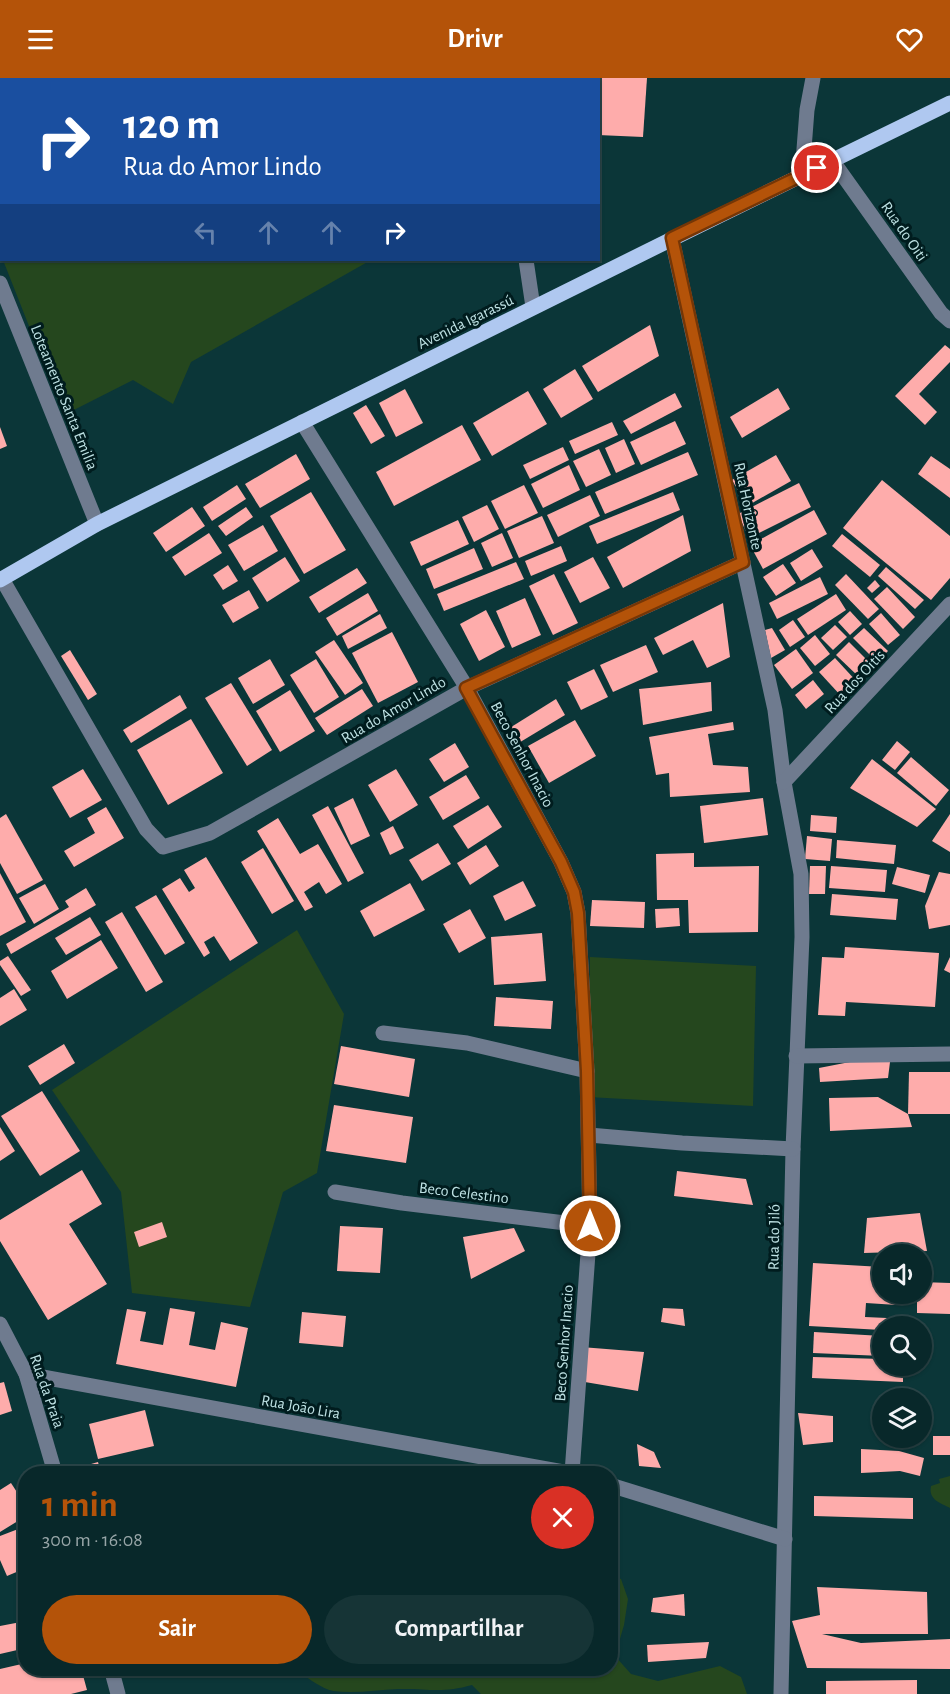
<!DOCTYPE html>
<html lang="pt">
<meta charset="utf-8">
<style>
:root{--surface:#08282a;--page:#163436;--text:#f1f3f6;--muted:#98a6a8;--line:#294447;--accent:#b45309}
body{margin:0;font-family:"Alegreya Sans",sans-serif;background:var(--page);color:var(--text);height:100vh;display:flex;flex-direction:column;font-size:22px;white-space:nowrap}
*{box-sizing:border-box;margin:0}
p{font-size:20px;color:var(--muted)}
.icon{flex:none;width:33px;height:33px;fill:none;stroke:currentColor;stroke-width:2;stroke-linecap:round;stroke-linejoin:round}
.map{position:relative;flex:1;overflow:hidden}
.sheet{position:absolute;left:18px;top:1388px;width:600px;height:210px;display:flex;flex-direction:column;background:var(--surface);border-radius:24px;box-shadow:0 2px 4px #0004,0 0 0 2px var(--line)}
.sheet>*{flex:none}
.hud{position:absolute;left:0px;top:0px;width:600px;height:183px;box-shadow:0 2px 4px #0004,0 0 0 2px var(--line);background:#1a4fa0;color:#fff;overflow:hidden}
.controls{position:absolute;left:872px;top:1166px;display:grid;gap:12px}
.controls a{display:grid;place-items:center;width:60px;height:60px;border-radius:50%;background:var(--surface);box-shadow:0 2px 4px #0004,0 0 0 2px var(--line);font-size:30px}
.pin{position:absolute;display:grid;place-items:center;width:51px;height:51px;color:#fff;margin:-26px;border:3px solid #fff;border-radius:50%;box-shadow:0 2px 6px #0007}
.me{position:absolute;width:66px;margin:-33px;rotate:0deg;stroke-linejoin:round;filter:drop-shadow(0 0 4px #0008)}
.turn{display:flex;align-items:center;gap:21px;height:126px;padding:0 24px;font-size:27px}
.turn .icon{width:78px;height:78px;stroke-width:2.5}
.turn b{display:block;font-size:42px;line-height:51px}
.lanes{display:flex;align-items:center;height:57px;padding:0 24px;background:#0003;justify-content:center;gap:30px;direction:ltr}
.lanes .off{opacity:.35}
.round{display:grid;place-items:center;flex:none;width:63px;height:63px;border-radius:32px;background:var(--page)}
.summary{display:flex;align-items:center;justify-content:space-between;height:102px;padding:0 24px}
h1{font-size:36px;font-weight:700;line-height:45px;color:var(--accent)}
.button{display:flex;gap:12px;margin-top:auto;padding:12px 24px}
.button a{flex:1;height:69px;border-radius:36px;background:var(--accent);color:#fff;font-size:24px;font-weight:700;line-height:69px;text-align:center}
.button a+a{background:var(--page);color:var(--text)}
header{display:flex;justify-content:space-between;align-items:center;height:78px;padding:0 24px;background:var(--accent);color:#fff;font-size:27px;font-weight:700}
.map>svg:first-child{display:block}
.green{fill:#25471e}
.building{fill:#feacab}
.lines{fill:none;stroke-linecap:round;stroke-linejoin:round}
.minor{stroke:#6f7b8f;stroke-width:15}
.major{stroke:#afc8f0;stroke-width:15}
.route-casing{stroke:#753606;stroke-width:15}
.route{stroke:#b45309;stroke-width:10}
.labels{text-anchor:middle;stroke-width:6;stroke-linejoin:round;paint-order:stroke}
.street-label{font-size:16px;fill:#bee2e4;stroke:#001c1e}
</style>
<header><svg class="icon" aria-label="menu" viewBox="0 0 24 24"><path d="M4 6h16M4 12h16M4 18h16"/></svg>Drivr<svg class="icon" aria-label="heart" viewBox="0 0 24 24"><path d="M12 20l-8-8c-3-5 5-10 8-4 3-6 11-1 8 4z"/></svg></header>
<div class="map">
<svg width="950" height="1616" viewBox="0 0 950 1616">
<rect width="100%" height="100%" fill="#0b3638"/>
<!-- green -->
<g class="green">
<polygon points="0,0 394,0 2,2 1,178"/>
<polygon points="3,182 371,182 191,284 173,326 133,302 64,337"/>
<polygon points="297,852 344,936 317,1095 283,1114 250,1229 132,1215 121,1114 52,1012"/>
<polygon points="590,879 756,888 753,1028 588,1019"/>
<path d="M 950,1398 L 950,1430 C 941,1425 928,1422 931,1408 L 940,1405 L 939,1401 Z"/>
<path d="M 611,1497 L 621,1501 L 628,1521 L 624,1547 L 615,1578 L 631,1596 L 658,1603 L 720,1588 L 741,1599 L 747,1616 L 481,1616 L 472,1607 C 441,1616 427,1610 398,1611 C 377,1612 354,1616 333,1613 C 321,1610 311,1602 300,1595 L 299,1590 L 610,1590 Z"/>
</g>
<!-- building -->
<g class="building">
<polygon points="598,0 647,0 643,59 598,57"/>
<polygon points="650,247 659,278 598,314 582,288"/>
<polygon points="945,267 950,271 950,284 919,316 937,334 925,347 895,318"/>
<polygon points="575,291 593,321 561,340 543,311"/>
<polygon points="778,310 790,331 742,360 730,339"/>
<polygon points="405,311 423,345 396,359 379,325"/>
<polygon points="528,313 547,346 492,378 473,345"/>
<polygon points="675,315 682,329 631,356 623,343"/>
<polygon points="366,327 385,358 371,366 353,335"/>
<polygon points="675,343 686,366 641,387 630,364"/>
<polygon points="612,344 618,357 575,376 569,363"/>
<polygon points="462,347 481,382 394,428 376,394"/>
<polygon points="0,349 7,368 0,371"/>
<polygon points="624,361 635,386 616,395 605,370"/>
<polygon points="563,369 569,382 530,401 523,387"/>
<polygon points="599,371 611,397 586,409 573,383"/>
<polygon points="688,374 698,397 605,436 595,414"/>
<polygon points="296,376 310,401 260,430 245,406"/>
<polygon points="776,377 791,403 747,428 732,402"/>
<polygon points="931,378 950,391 950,420 918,396"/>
<polygon points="569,387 580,412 543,430 531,406"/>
<polygon points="882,402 950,458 950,500 931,522 843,450"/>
<polygon points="799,405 811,429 749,460 738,436"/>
<polygon points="237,407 246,421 212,443 203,429"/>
<polygon points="524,407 538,435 505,451 491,423"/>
<polygon points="311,414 346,472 304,496 270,438"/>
<polygon points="673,414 680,432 597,466 589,448"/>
<polygon points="590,417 600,438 558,459 547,437"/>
<polygon points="487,427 499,451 474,464 462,439"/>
<polygon points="192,429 205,448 166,474 153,455"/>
<polygon points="246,429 253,439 226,458 218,448"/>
<polygon points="814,432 827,456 763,491 750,467"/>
<polygon points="683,437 691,473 623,510 607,479"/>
<polygon points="542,438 554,465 519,480 507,453"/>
<polygon points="458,442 469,466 421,488 410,464"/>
<polygon points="263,447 278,473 244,493 228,467"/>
<polygon points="209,455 222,475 185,498 172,479"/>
<polygon points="502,455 513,480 492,489 481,465"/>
<polygon points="842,456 880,487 870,499 832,468"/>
<polygon points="561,468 567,483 531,498 525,483"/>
<polygon points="474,470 483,491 434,511 426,491"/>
<polygon points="812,471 823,489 801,503 790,485"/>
<polygon points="285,479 300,503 267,524 252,500"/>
<polygon points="593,479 610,510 580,525 564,494"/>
<polygon points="516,484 524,501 444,533 437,516"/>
<polygon points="783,486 796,505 776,518 763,499"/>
<polygon points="228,487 238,503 223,512 213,497"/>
<polygon points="886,489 924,522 915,531 878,498"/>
<polygon points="357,490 367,505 319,535 309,519"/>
<polygon points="554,496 578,545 553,557 529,508"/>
<polygon points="846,496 879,531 868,541 835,507"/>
<polygon points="820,499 828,516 777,541 769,525"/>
<polygon points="875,502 880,508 872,515 867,510"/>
<polygon points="887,509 915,539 903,551 874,521"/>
<polygon points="249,512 259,530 233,545 222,527"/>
<polygon points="368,515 378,533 337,558 326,540"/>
<polygon points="836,516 846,532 808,557 797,541"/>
<polygon points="525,520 541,557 512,570 496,533"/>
<polygon points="723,525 730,579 707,590 693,562 663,577 654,560"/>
<polygon points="486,532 505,569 479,583 460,546"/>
<polygon points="850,533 862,546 850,557 838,544"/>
<polygon points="881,535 900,557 888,567 869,546"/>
<polygon points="380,536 387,550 348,571 342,558"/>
<polygon points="793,542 805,559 790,569 779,552"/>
<polygon points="835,547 847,559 833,572 821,560"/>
<polygon points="772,550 785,572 771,580 765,552"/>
<polygon points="864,550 888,573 877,584 853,560"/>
<polygon points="392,554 418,604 378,625 352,575"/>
<polygon points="815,557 830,576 815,588 800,570"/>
<polygon points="334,562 363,605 345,617 315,574"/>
<polygon points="849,564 872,587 860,600 836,577"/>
<polygon points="646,567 658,594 613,614 600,587"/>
<polygon points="796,571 813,595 792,611 774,587"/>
<polygon points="70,572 97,616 88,622 61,578"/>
<polygon points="835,580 858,605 842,619 819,594"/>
<polygon points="270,581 285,607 253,626 238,600"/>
<polygon points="316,581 339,619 314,635 290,597"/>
<polygon points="594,591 608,619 581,632 567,604"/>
<polygon points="813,602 824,616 806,631 795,617"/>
<polygon points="711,604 712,633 643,647 639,611"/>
<polygon points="231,605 272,672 247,688 205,620"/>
<polygon points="362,611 373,628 327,657 315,640"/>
<polygon points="290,612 315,653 280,674 256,633"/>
<polygon points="180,617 187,630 131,665 123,652"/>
<polygon points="556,621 565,637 517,666 508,651"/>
<polygon points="191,641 223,695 168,727 137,672"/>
<polygon points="575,642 596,678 549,705 528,668"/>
<polygon points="733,644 734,652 708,656 713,687 748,689 750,714 670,719 669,695 656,697 649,659"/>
<polygon points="897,663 910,674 895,692 882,682"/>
<polygon points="455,665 469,689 444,704 429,681"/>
<polygon points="911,679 949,712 936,728 897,695"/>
<polygon points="872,681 936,731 917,749 850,710"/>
<polygon points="83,691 102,722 70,740 52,709"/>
<polygon points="396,691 418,727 390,744 368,707"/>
<polygon points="466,697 480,720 443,742 429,719"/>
<polygon points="353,720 370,758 351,767 334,730"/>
<polygon points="763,720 768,757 704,765 700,728"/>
<polygon points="488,727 502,749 468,771 453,748"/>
<polygon points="328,728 364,795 348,804 312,737"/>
<polygon points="106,729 124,760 74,789 64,773 95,755 87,740"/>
<polygon points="6,736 43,802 17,816 0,785 0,740"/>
<polygon points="950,736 950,774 932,763"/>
<polygon points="811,737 837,739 836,755 810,753"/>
<polygon points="278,740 300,776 318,766 342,806 326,816 319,804 304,814 313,829 305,833 257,753"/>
<polygon points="393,748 404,770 390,777 380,755"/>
<polygon points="807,758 832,761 830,783 805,781"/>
<polygon points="837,762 896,767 894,786 836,780"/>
<polygon points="438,765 451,786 422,803 409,782"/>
<polygon points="486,767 499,788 470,807 457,785"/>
<polygon points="263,770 294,823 272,836 241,784"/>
<polygon points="694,775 694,789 759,788 758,854 689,855 688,822 657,822 656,776"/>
<polygon points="206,779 258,865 230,883 214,858 204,864 210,875 204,879 162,811 180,800 189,814 195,810 184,792"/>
<polygon points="810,788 826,788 825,816 809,816"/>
<polygon points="831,788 887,792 885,814 829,810"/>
<polygon points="897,789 930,797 925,815 892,806"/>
<polygon points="939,794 950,796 950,847 929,851 925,828"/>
<polygon points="0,795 26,844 0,858"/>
<polygon points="523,803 536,828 505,843 493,818"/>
<polygon points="410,805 425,832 374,859 360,833"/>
<polygon points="45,806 59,831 34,846 19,820"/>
<polygon points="86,810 96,827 11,876 6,866 69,829 65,823"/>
<polygon points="832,816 898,821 896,842 830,837"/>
<polygon points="156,817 185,865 165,877 135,829"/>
<polygon points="592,822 645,824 644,850 590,848"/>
<polygon points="679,830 680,848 656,850 655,831"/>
<polygon points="470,831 486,860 459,875 443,846"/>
<polygon points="122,834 163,904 146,914 105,844"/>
<polygon points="90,839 101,857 66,877 55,860"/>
<polygon points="542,855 546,903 494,907 491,859"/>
<polygon points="101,862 118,890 67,921 51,893"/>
<polygon points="845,869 939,875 935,929 846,924 845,938 818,937 822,879 844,880"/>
<polygon points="8,878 31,912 21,918 0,887 0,883"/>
<polygon points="950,879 950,895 944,892"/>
<polygon points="14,911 27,932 0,948 0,920"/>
<polygon points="496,919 553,923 551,951 494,948"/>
<polygon points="64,966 75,985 40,1007 28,988"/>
<polygon points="341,968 415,981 409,1019 334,1006"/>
<polygon points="891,976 888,1000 820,1004 819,990"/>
<polygon points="909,994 950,994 950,1036 908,1036"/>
<polygon points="42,1013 80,1073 40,1098 1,1038"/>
<polygon points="878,1019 908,1036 912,1049 830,1053 829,1020"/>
<polygon points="334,1027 413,1039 406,1085 326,1073"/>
<polygon points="0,1049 15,1073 0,1083"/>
<polygon points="82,1092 102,1126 69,1146 107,1206 48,1242 0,1163 0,1142"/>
<polygon points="677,1093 746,1101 753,1127 674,1118"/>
<polygon points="920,1135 927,1173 864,1175 867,1140"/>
<polygon points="162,1144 167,1159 139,1169 134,1154"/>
<polygon points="340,1148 383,1150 380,1195 337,1193"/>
<polygon points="514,1150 525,1173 471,1201 463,1159"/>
<polygon points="813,1185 882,1189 882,1215 898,1215 897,1227 866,1225 865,1239 887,1240 886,1248 882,1248 882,1252 809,1248"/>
<polygon points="921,1204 950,1205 950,1236 917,1235 917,1215 921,1215"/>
<polygon points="170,1230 195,1234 189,1267 215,1272 221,1244 248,1250 236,1309 116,1286 127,1231 146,1234 140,1263 163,1267"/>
<polygon points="663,1230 683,1231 685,1248 661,1244"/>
<polygon points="302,1234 346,1238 343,1269 299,1265"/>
<polygon points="814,1254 882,1258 882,1278 813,1275"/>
<polygon points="581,1269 644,1274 638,1313 579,1303"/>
<polygon points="813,1279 882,1281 882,1287 903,1287 903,1304 812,1300"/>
<polygon points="4,1304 12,1333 0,1337 0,1305"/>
<polygon points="145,1332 154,1368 98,1381 89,1346"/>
<polygon points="798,1335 833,1338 833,1364 803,1367"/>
<rect x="933" y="1358" width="17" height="19"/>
<polygon points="637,1366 654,1374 661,1390 639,1388"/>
<polygon points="861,1371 899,1373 924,1380 920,1398 900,1393 861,1395"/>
<polygon points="98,1384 101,1395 75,1395 74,1391"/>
<polygon points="11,1405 26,1428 26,1438 0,1454 0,1412"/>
<polygon points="814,1418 913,1420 913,1441 814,1438"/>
<polygon points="26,1448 26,1490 7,1498 0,1482 0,1458"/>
<polygon points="817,1509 927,1514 928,1556 822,1556 861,1565 950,1561 950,1591 807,1590 792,1543 820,1537"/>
<polygon points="684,1516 685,1538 651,1534 653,1520"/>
<polygon points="26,1543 26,1570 0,1576 0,1548"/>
<polygon points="709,1564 706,1580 648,1584 647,1567"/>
<polygon points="26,1585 26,1590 81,1590 87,1612 71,1616 0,1616 0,1591"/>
<polygon points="917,1602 917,1616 826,1616 826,1603"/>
</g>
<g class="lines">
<!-- minor -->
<g class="minor">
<polyline points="510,2 510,0"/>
<polyline points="832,82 941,235 950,243"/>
<polyline points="802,97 807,32 813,0"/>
<polyline points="672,161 775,632 784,704 801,796 802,859 793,1071 781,1616"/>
<polyline points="526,182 533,229"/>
<polyline points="0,205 97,446"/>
<polyline points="302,344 467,610 561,784 574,814 578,835 587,993 590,1148 572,1395"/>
<polyline points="2,501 146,751 163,769 210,755 467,610 743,484"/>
<polyline points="784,704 950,526"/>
<polyline points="383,955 467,965 587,993"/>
<polyline points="796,978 950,976"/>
<polyline points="589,1057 682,1065 793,1071"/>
<polyline points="335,1114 402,1125 590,1148"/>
<polyline points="0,1246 26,1296 55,1395"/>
<polyline points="26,1296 569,1395"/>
<polyline points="610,1407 785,1461"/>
<polyline points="111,1590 118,1616"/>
</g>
<!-- major -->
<polyline class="major" points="0,502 97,446 672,161 950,25"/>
</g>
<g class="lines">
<defs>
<polyline id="route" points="590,1148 587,993 578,835 574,814 561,784 466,610 743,484 672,160 817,90"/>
</defs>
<!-- route casing -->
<use href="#route" class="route-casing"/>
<!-- route -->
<use href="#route" class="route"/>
</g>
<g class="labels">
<!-- street labels -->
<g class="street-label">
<text transform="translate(905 153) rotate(55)" y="6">Rua do Oiti</text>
<text transform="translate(465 243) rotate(-26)" y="6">Avenida Igarassú</text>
<text transform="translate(65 319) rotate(68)" y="6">Loteamento Santa Emilia</text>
<text transform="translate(749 428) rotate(78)" y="6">Rua Horizonte</text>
<text transform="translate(854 603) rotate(-47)" y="6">Rua dos Oitis</text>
<text transform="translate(393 631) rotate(-30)" y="6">Rua do Amor Lindo</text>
<text transform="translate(523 676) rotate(62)" y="6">Beco Senhor Inacio</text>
<text transform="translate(464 1114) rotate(7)" y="6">Beco Celestino</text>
<text transform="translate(773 1159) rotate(-89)" y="6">Rua do Jiló</text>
<text transform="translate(563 1265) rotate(-86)" y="6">Beco Senhor Inacio</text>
<text transform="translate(48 1313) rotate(71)" y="6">Rua da Praia</text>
<text transform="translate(301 1328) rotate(10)" y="6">Rua João Lira</text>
</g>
</g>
</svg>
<div class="controls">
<a><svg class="icon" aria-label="sound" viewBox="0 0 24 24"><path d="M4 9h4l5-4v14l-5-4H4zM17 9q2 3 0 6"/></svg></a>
<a><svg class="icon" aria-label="search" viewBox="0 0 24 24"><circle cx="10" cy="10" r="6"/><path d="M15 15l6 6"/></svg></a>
<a><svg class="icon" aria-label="layers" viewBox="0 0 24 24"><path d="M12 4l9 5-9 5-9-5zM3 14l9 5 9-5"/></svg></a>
</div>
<div class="pin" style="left:817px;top:90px;background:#d93025"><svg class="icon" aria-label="arrive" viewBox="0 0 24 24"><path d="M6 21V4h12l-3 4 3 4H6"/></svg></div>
<svg class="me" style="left:590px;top:1148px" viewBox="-20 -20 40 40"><circle r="17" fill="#b45309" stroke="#fff" stroke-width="3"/><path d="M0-11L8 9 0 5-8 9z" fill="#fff"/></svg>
<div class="hud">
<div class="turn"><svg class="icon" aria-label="right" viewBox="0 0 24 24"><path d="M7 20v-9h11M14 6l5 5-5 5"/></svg><div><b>120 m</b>Rua do Amor Lindo</div></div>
<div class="lanes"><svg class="icon off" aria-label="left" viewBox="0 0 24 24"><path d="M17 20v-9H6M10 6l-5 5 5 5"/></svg><svg class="icon off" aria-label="ahead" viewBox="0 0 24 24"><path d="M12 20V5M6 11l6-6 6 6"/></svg><svg class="icon off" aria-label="ahead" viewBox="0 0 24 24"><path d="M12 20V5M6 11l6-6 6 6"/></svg><svg class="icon" aria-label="right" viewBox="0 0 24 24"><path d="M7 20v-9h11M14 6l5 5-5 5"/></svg></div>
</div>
<section class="sheet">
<div class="summary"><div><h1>1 min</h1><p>300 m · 16:08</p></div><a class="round" style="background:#d93025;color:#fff"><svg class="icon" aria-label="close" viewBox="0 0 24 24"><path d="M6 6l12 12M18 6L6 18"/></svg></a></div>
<div class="button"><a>Sair</a><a>Compartilhar</a></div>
</section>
</div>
